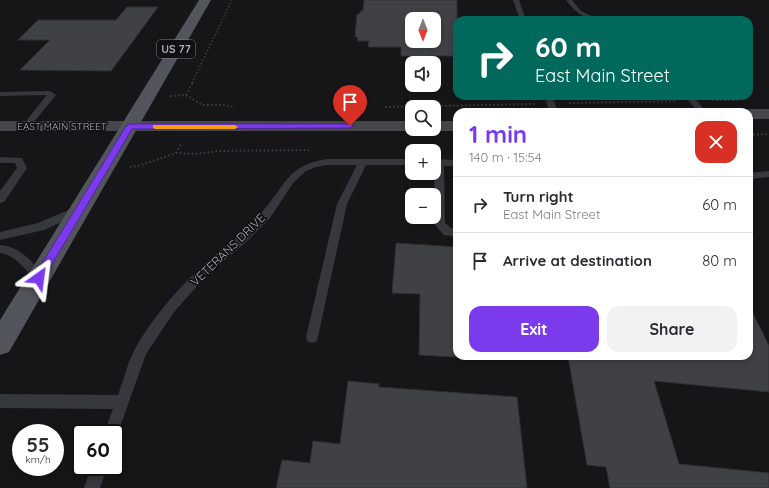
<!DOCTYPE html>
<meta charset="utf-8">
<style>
:root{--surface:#fff;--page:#f2f2f3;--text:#2b2b33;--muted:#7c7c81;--line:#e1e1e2;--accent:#7c3aed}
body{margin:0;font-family:Quicksand,sans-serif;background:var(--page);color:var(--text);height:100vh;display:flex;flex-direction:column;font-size:15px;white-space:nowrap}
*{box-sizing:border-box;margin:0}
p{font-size:13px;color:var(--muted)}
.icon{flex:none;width:22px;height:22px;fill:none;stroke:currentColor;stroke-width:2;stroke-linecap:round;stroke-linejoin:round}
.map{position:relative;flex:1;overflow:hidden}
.details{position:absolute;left:453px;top:108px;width:300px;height:252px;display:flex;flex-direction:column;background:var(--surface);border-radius:12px;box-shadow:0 2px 6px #0003}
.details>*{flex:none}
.top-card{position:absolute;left:453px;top:16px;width:300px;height:84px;border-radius:12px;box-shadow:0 2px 6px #0003;background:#00695c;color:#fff;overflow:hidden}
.needle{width:26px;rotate:180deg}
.tools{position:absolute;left:405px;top:12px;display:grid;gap:8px}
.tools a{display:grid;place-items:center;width:36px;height:36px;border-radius:8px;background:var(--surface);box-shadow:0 2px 6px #0003;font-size:20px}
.speed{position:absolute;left:12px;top:424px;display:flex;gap:8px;font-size:20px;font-weight:700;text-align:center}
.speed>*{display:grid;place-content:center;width:52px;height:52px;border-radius:50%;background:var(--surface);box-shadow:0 2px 6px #0003;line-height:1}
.speed small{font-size:10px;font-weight:400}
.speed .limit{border:2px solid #111;border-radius:6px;background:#fff;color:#111}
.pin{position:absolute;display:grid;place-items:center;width:34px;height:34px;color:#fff;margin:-41px -17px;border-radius:50% 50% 50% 0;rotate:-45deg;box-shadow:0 0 4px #0007}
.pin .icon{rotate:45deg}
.me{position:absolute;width:44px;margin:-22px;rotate:31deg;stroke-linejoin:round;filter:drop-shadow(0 0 3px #0008)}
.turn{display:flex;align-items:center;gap:14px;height:84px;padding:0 16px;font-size:18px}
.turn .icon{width:52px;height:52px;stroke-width:2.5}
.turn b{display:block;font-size:28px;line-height:34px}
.round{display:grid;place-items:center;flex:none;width:42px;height:42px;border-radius:12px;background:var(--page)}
.overview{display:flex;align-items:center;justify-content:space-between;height:68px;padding:0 16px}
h1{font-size:24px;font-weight:700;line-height:30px;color:var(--accent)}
.button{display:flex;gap:8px;margin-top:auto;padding:8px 16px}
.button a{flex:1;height:46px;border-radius:12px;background:var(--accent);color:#fff;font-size:16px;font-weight:700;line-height:46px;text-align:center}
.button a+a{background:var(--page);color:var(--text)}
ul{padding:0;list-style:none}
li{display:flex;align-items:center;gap:12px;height:56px;padding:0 16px;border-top:1px solid var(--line)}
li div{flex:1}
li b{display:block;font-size:15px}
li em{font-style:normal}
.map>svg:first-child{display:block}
.building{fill:#404145;stroke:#303034;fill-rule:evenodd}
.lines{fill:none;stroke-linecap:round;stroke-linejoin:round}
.path-far1{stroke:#3d3f44;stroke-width:1.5;stroke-dasharray:1.5 2;stroke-linecap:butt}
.path{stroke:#3d3f44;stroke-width:2;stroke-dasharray:1.5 2.5;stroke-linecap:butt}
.lane{fill:#37383d;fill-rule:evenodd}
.secondary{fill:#45474d;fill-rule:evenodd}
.primary{fill:#53555c;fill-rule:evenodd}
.route{fill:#7c3aed;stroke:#51269a}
.slow{fill:#f59e0b}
.labels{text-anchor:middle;stroke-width:3.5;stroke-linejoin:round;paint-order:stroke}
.far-street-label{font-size:10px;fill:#a8adb8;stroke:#111113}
.shield{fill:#111113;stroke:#7b7e86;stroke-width:1}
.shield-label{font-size:11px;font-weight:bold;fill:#a8adb8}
.street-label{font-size:12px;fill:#a8adb8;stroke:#111113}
</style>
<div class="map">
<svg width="769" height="488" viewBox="0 0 769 488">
<rect width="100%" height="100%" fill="#161618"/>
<!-- building -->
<g class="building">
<path d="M 364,0 L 457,0 L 457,56 L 428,56 L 429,63 L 410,63 L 410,56 L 401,56 L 401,47 L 368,47 L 369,41 L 357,41 L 358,37 L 355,37 L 357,14 L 360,14 L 360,11 L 363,11 ZM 412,19 L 434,19 L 434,41 L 412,41 Z"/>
<polygon points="127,7 158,7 111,71 20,70 50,40 18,40 38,20 116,20"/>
<polygon points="396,243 457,247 457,357 419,355 420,294 392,293"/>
<polygon points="749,305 769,346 769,392 654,381 679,464 769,473 769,488 610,488 606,467 587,465 568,356 749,356"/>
<polygon points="348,381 379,384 379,387 517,397 527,488 276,488 282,460 310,463 313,441 340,444"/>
</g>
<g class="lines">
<!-- path-far1 -->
<polyline class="path-far1" points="192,83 232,0"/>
<!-- path -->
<g class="path">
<polyline points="186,95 193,82"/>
<polyline points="170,96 186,95 202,105 223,105 234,107"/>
<polyline points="712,100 737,100"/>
<polyline points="569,103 675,101"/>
<polyline points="385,107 534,104"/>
<polyline points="749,135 769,134"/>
<polyline points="176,153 182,142"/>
<polyline points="130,167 138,166 176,153 196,154 218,151 309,150"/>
</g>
<!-- lane -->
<g class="lane">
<polygon points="513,0 519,0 526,20 520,20"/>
<path d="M 566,0 L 572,0 L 581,11 L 600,20 C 584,20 575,12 566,0 Z"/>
<polygon points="50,91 56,95 29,128 26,129 22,126 47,95 0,96 0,92"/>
<polygon points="544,96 552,96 558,112 550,112"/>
<polygon points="685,96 693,96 706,112 698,112"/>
<polygon points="0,157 22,158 27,168 4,202 0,203 0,191 17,168 15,163 0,163"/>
<path d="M 327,159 L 412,159 L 412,165 L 366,165 L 347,204 L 317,341 L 312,343 L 307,341 L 306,337 L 337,204 L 357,165 L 327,165 L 316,167 L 306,171 L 293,183 L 270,218 L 244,244 L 205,277 L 174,312 L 146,354 L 116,438 L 115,439 L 115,433 L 104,433 L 113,409 L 0,408 L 0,394 L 118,395 C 124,379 128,361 136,347 C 152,319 174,293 197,271 C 218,251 243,235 262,212 C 286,185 287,165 327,159 Z"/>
<polygon points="434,159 457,160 457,166 444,166 445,223 451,228 457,229 457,237 444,235 435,225"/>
<polygon points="769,171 769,177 749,179 749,173"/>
<polygon points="78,206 82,207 83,210 82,213 44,230 0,240 0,232 38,223"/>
<path d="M 0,245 C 20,247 31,260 43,275 L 45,278 L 43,281 L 39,283 L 35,281 C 26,270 16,255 0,253 Z"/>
<polygon points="91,467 107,467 100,488 84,488"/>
</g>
<!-- secondary -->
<g class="secondary">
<polygon points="749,109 769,109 769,119 749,119 749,112 742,112"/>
<polygon points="0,121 412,121 412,129 419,129 412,131 0,131"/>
<polygon points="434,121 457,121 457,131 434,131 428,130 434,129"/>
</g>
<!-- primary -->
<polygon class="primary" points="199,0 211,0 9,352 0,355 0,320"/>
</g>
<!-- route -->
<polygon class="route" points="130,124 350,124 354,126 350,128 132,129 42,281 35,281 34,278 35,275 126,126"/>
<!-- slow -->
<polygon class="slow" points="153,125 235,125 238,127 235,129 155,129 153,128"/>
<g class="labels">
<!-- far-street labels -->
<g class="far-street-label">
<text x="62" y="130">EAST MAIN STREET</text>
</g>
<!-- shield labels -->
<rect class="shield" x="157" y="40" width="38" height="18" rx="3"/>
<g class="shield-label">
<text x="176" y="53">US 77</text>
</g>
<!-- street labels -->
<g class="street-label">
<text transform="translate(228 250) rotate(-44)" y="4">VETERANS DRIVE</text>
</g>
</g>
</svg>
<div class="tools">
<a><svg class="needle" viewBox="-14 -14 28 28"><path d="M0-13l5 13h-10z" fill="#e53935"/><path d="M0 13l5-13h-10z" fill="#7c7c81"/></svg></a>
<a><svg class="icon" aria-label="sound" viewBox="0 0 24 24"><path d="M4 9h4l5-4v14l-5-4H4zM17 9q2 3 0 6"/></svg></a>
<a><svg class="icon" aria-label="search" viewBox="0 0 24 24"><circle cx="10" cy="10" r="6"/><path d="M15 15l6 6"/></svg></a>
<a>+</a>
<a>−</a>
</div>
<div class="speed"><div>55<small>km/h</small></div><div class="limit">60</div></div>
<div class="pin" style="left:350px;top:126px;background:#d93025"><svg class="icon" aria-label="arrive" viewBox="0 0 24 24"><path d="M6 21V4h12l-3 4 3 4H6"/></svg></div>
<svg class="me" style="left:39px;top:278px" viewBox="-20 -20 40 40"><path d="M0-17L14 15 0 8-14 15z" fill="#7c3aed" stroke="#fff" stroke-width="4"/></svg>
<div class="top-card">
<div class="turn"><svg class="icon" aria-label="right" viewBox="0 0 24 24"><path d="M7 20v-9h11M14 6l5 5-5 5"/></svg><div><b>60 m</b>East Main Street</div></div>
</div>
<section class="details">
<div class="overview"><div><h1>1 min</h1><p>140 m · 15:54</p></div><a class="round" style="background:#d93025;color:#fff"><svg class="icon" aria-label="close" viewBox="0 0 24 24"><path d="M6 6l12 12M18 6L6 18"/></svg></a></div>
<ul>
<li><svg class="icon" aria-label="right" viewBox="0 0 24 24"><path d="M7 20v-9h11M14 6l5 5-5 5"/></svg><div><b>Turn right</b><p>East Main Street</p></div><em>60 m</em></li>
<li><svg class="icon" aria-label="arrive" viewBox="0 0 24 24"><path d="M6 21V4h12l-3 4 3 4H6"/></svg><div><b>Arrive at destination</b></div><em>80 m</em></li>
</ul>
<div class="button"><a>Exit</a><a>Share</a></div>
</section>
</div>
